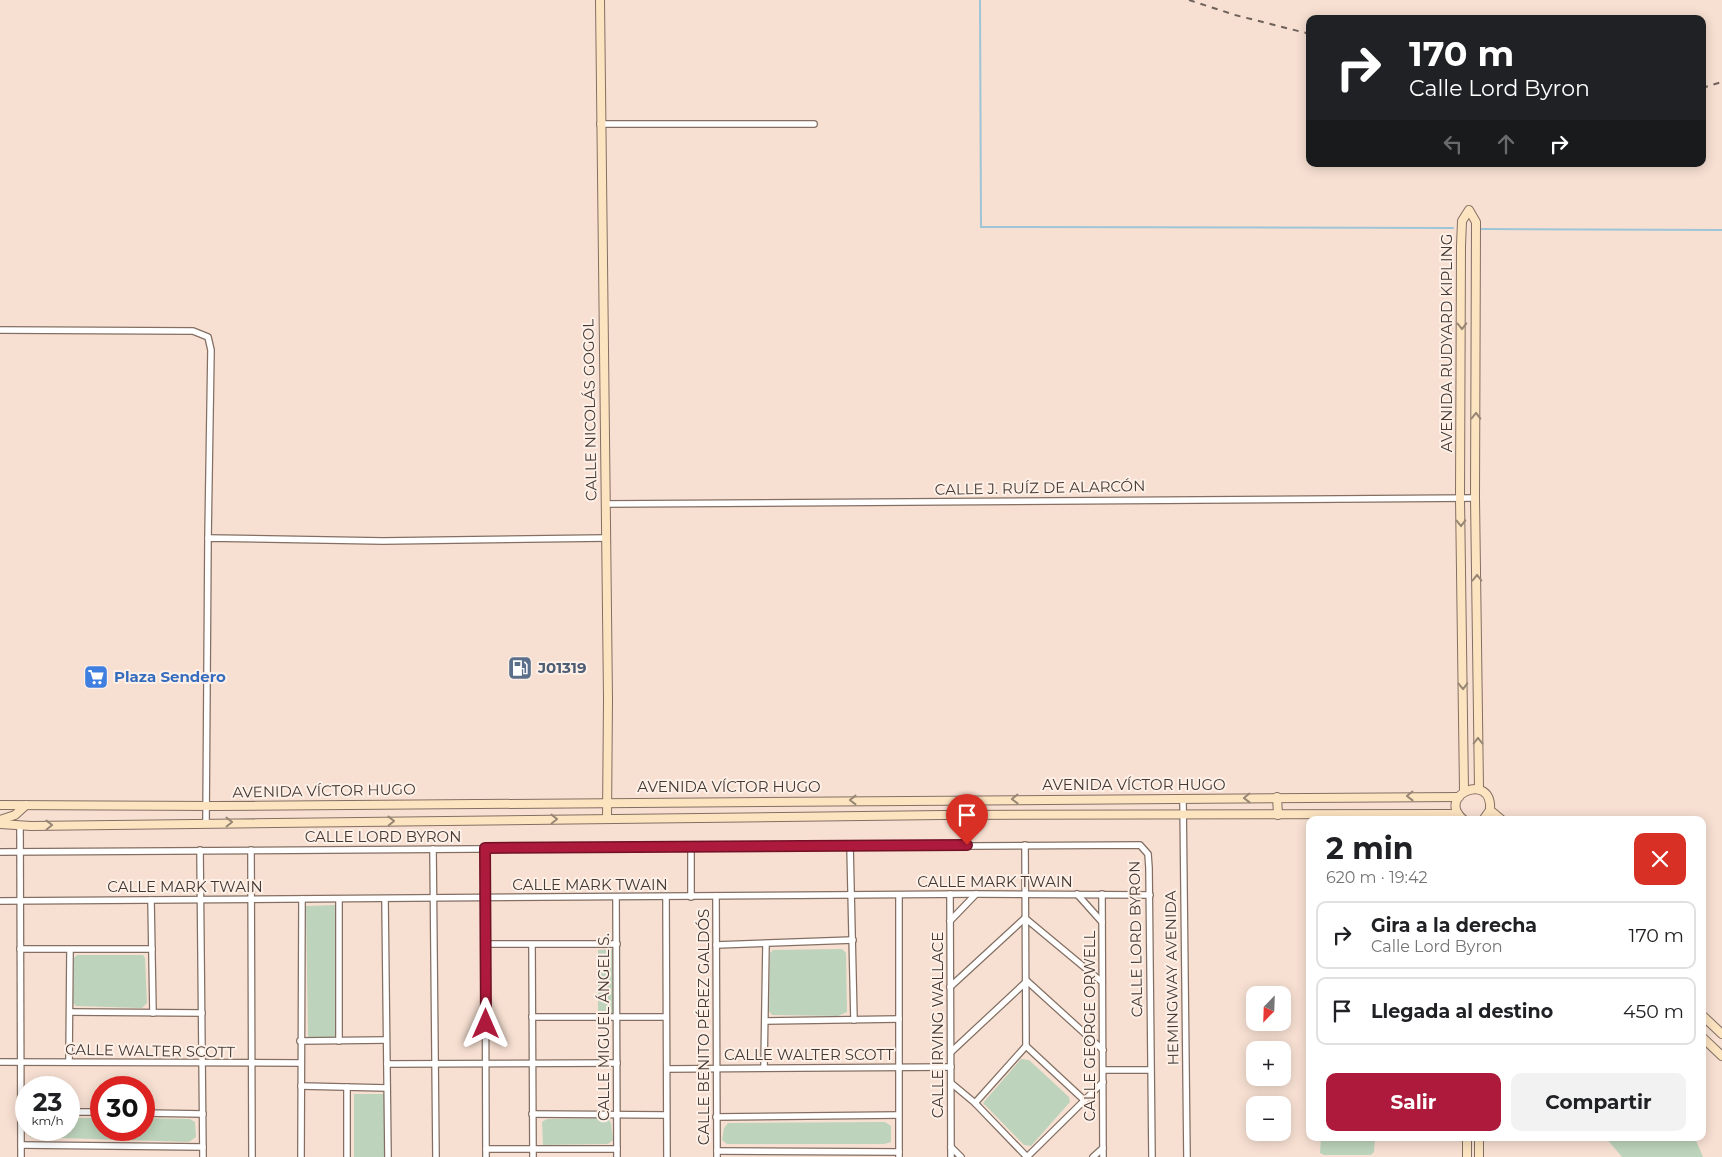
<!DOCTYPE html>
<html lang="es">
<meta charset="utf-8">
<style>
:root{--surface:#fff;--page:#f2f2f2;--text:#202124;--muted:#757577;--line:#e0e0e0;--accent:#ae1a3b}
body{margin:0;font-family:Montserrat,sans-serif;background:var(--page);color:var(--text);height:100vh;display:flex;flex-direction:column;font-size:19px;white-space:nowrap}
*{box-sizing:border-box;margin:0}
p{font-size:16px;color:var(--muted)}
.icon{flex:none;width:28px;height:28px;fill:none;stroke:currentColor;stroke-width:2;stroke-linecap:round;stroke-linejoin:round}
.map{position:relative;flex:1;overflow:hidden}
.panel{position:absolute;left:1306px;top:816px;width:400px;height:325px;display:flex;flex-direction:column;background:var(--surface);border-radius:10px;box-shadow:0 2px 12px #0003}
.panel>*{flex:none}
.hud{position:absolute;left:1306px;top:15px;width:400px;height:152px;border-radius:10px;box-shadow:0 2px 12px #0003;background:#202124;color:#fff;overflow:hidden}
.needle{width:32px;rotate:203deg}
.controls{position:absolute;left:1246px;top:986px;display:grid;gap:10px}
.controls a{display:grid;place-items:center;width:45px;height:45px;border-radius:10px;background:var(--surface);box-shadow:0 2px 12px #0003;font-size:25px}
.speed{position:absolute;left:15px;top:1076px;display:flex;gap:10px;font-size:25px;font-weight:700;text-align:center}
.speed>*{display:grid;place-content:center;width:65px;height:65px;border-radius:50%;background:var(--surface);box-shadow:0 2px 12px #0003;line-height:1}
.speed small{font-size:12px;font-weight:400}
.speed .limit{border:8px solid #d22;background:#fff;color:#111}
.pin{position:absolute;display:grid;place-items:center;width:42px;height:42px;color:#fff;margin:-51px -21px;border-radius:50% 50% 50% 0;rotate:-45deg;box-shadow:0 0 5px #0007}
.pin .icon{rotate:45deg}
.me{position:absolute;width:55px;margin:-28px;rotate:0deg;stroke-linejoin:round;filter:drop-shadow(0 0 4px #0008)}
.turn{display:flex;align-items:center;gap:18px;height:105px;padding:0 20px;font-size:22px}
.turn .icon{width:65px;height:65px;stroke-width:2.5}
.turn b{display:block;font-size:35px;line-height:42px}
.lanes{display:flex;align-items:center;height:48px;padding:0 20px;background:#0003;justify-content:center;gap:25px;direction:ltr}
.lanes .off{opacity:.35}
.round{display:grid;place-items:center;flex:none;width:52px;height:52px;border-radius:10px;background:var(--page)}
.summary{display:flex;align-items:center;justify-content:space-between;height:85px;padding:0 20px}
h1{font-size:30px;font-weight:700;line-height:38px}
.primary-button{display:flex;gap:10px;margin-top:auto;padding:10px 20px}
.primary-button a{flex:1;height:58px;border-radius:10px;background:var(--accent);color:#fff;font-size:20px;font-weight:700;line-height:58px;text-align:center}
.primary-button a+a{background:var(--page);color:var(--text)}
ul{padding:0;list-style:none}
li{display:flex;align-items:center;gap:15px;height:68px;margin:0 10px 8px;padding:0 10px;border:2px solid var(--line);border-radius:10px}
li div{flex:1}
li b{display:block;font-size:19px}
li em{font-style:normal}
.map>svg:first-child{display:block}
.green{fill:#bdd3bb}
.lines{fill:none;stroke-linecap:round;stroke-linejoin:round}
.stream{stroke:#9ec5d7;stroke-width:2}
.street-casing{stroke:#836f63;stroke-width:8}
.secondary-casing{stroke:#836f63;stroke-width:10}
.street{stroke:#fff;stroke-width:5.5}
.secondary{stroke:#fde4c1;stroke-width:8}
.rail{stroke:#6d615a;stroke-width:2;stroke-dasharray:6 6;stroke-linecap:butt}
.oneway{stroke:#978674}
.route-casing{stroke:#711126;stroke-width:12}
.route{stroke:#ae1a3b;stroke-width:9}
.labels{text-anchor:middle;stroke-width:4;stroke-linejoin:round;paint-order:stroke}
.street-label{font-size:15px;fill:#433a35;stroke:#fef0e7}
.service-label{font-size:15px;font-weight:bold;fill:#4e5e75;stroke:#fef0e7;text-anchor:start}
.shop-label{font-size:15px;font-weight:bold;fill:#366cbe;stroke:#fef0e7;text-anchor:start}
</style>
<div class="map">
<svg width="1722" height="1157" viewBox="0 0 1722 1157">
<rect width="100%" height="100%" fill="#f7e0d2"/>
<!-- green -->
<g class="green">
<polygon points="336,905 337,1038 308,1037 306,906"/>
<polygon points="614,949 615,1013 598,1013 598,950"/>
<polygon points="842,949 846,953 847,1012 838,1016 772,1015 769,1011 770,953 773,950"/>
<polygon points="77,955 143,955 145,958 147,1003 142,1008 76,1006 73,1003 74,958"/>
<polygon points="1021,1059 1029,1060 1069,1097 1070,1102 1031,1146 1024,1145 983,1103"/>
<rect x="354" y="1094" width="30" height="63"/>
<polygon points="69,1118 101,1118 101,1130 144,1130 144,1118 190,1119 195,1122 196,1137 189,1142 30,1137 27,1130 69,1130"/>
<polygon points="608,1118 611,1123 613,1140 608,1144 543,1145 542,1122 547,1119"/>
<polygon points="885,1122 891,1126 891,1142 884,1144 727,1144 722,1140 724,1128 728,1123"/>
<polygon points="1321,1138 1375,1138 1374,1152 1371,1155 1324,1155 1320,1153"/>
<polygon points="1606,1138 1695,1138 1703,1157 1622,1157"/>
</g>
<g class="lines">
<!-- stream -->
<g class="stream">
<polyline points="980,0 981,227 1453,228"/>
<polyline points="1481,229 1722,230"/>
</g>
<defs>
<g id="street">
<polyline points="600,124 814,124"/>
<polyline points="0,330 193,331 208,337 211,350 208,538"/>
<polyline points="605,504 1475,498"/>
<polyline points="1183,799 1187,1157"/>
<polyline points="206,823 208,538 383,541 606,538"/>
<polyline points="20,825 21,1157"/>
<polyline points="850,846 854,1020"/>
<polyline points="691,847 691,897"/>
<polyline points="485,848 486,1157"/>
<polyline points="433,849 436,1157"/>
<polyline points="200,850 203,1157"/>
<polyline points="251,850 252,1157"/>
<polyline points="0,852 1140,845 1148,854 1149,868 1152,1157"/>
<polyline points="950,894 951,1157"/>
<polyline points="1077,894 1102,922"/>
<polyline points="1102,894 1103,1157"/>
<polyline points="899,895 899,1157"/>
<polyline points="716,896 717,1157"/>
<polyline points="616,897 617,1157"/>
<polyline points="666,897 667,1157"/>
<polyline points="385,899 388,1157"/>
<polyline points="151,900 153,1013"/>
<polyline points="0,901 976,894 1150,895"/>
<polyline points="950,921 976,894"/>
<polyline points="485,944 617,944"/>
<polyline points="532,945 533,1157"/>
<polyline points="716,945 853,940"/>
<polyline points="20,949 152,949"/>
<polyline points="950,987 1025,918 1102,982"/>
<polyline points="70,1012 202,1013"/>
<polyline points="532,1017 666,1017"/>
<polyline points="765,1021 899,1019"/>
<polyline points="300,1041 386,1040"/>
<polyline points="339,1041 339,899"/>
<polyline points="1026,1046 1083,1099"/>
<polyline points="951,1052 1027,981 1103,1050"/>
<polyline points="0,1062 300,1063"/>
<polyline points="69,1062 70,950"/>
<polyline points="387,1064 617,1063"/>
<polyline points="764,1068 766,944"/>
<polyline points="667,1069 951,1067"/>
<polyline points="1103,1070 1150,1070"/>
<polyline points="951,1083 975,1103 1027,1157"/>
<polyline points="301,1086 387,1088"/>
<polyline points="347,1087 347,1157"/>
<polyline points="975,1103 1026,1046 1025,845"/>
<polyline points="69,1112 101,1112"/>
<polyline points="144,1113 203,1114"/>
<polyline points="532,1114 666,1115"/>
<polyline points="716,1117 898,1115"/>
<polyline points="22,1145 203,1147"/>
<polyline points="951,1147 961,1157"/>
<polyline points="486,1149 617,1149"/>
<polyline points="717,1151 899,1152"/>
<polyline points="301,1157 302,899"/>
<polyline points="1027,1157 1103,1082"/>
<polyline points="1093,1157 1103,1148"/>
</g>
<g id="secondary">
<polyline points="600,0 608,699 607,819"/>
<polyline points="1464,791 1460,498 1461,246 1462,221 1469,210 1476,222 1475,498 1479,789"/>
<polyline points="1277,797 1278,815"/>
<polyline points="0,805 215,806 1459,797"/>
<polyline points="1490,810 1502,820"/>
<polyline points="0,820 15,815 26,805"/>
<path d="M 1464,820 C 1434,796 1493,770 1490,810 L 1483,820"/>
<polyline points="0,824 31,826 943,815 1458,814"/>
<polyline points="1702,1015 1722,1034"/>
<polyline points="1702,1037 1722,1056"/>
<polyline points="1467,1138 1467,1157"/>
<polyline points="1479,1138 1479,1157"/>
</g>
</defs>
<!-- street casing -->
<use href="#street" class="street-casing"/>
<!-- secondary casing -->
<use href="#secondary" class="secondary-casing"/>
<!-- street -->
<use href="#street" class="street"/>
<!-- secondary -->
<use href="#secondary" class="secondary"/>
<!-- rail -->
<g class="rail">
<polyline points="1189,0 1235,15 1310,34"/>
<polyline points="1702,88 1722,82"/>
</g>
</g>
<!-- one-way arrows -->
<defs><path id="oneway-chevron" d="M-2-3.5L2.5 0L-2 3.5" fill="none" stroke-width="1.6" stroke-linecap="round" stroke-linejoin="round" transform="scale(1.25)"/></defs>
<g class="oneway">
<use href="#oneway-chevron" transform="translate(1462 326) rotate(89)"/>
<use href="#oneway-chevron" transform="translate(1476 416) rotate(-89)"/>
<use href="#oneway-chevron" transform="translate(1461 523) rotate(89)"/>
<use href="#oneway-chevron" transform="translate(1477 578) rotate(-90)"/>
<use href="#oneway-chevron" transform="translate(1463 686) rotate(89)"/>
<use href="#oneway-chevron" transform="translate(1478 741) rotate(-90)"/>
<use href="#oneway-chevron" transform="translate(1410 796) rotate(179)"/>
<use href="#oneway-chevron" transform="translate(1247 798) rotate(179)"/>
<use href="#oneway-chevron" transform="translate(1015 799) rotate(179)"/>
<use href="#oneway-chevron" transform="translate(853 800) rotate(180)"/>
<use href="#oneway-chevron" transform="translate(554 819) rotate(-1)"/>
<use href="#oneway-chevron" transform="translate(391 821) rotate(-1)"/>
<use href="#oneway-chevron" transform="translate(229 822) rotate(-1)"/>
<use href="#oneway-chevron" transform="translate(49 825) rotate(-1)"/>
</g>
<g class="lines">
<defs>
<polyline id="route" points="486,1024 485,848 967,845"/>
</defs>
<!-- route casing -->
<use href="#route" class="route-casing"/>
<!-- route -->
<use href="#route" class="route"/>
</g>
<!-- icons -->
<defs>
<symbol id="fuel-square" viewBox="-11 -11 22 22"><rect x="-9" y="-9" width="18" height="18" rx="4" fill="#5c6f8a" stroke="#fef0e7"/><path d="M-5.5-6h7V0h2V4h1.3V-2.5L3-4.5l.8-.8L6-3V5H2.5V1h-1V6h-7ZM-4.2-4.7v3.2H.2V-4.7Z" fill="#fff"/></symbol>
<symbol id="supermarket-square" viewBox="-11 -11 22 22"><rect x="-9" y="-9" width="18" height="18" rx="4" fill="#3f7fe0" stroke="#fef0e7"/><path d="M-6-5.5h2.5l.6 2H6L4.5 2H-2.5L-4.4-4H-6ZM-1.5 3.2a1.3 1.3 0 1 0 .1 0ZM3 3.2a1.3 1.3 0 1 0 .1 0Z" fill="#fff"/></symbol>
</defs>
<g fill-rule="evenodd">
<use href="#fuel-square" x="506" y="654" width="28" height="28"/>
<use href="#supermarket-square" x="82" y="663" width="28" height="28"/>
</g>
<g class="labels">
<!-- street labels -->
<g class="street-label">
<text transform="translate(1447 343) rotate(-90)" y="5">AVENIDA RUDYARD KIPLING</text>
<text transform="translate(590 410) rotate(-91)" y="5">CALLE NICOLÁS GOGOL</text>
<text transform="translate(1040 488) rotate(-1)" y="5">CALLE J. RUÍZ DE ALARCÓN</text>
<text x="1134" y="790">AVENIDA VÍCTOR HUGO</text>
<text x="729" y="792">AVENIDA VÍCTOR HUGO</text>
<text transform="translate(324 791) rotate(-1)" y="5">AVENIDA VÍCTOR HUGO</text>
<text x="383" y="842">CALLE LORD BYRON</text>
<text x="995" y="887">CALLE MARK TWAIN</text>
<text x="590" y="890">CALLE MARK TWAIN</text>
<text x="185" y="892">CALLE MARK TWAIN</text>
<text transform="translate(1136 939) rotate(-91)" y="5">CALLE LORD BYRON</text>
<text transform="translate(1172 978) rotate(-91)" y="5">HEMINGWAY AVENIDA</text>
<text transform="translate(938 1025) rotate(-90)" y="5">CALLE IRVING WALLACE</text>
<text transform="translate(1090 1026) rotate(-90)" y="5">CALLE GEORGE ORWELL</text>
<text transform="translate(604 1027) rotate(-90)" y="5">CALLE MIGUEL ÁNGEL S.</text>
<text transform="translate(704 1027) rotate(-90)" y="5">CALLE BENITO PÉREZ GALDÓS</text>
<text transform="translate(150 1051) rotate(1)" y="5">CALLE WALTER SCOTT</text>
<text x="809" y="1060">CALLE WALTER SCOTT</text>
</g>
<!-- service labels -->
<g class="service-label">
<text x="538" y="673">J01319</text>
</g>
<!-- shop labels -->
<g class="shop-label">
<text x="114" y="682">Plaza Sendero</text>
</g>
</g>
</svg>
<div class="controls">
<a><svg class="needle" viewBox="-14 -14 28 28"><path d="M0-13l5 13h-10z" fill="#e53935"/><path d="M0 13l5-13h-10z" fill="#757577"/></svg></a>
<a>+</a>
<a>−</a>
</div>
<div class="speed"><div>23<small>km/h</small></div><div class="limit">30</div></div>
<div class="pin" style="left:967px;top:845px;background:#d93025"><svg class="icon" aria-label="arrive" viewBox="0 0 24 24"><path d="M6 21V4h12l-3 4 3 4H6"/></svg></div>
<svg class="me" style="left:486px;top:1024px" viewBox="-20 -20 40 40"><path d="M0-17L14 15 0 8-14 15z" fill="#ae1a3b" stroke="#fff" stroke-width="4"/></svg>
<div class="hud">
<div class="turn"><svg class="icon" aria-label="right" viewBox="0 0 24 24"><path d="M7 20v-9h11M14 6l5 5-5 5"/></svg><div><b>170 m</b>Calle Lord Byron</div></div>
<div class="lanes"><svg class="icon off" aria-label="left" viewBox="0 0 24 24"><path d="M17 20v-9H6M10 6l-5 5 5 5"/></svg><svg class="icon off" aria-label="ahead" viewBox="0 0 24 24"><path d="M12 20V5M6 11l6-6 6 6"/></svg><svg class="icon" aria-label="right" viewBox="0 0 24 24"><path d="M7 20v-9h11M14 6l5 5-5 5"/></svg></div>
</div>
<section class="panel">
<div class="summary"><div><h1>2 min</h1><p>620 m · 19:42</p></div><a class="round" style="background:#d93025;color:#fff"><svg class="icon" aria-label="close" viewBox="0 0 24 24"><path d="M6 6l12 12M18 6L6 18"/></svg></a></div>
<ul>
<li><svg class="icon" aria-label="right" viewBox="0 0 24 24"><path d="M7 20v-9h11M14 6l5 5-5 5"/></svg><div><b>Gira a la derecha</b><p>Calle Lord Byron</p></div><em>170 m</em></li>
<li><svg class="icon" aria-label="arrive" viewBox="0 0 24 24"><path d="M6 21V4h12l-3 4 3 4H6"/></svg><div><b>Llegada al destino</b></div><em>450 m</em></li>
</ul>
<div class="primary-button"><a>Salir</a><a>Compartir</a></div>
</section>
</div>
